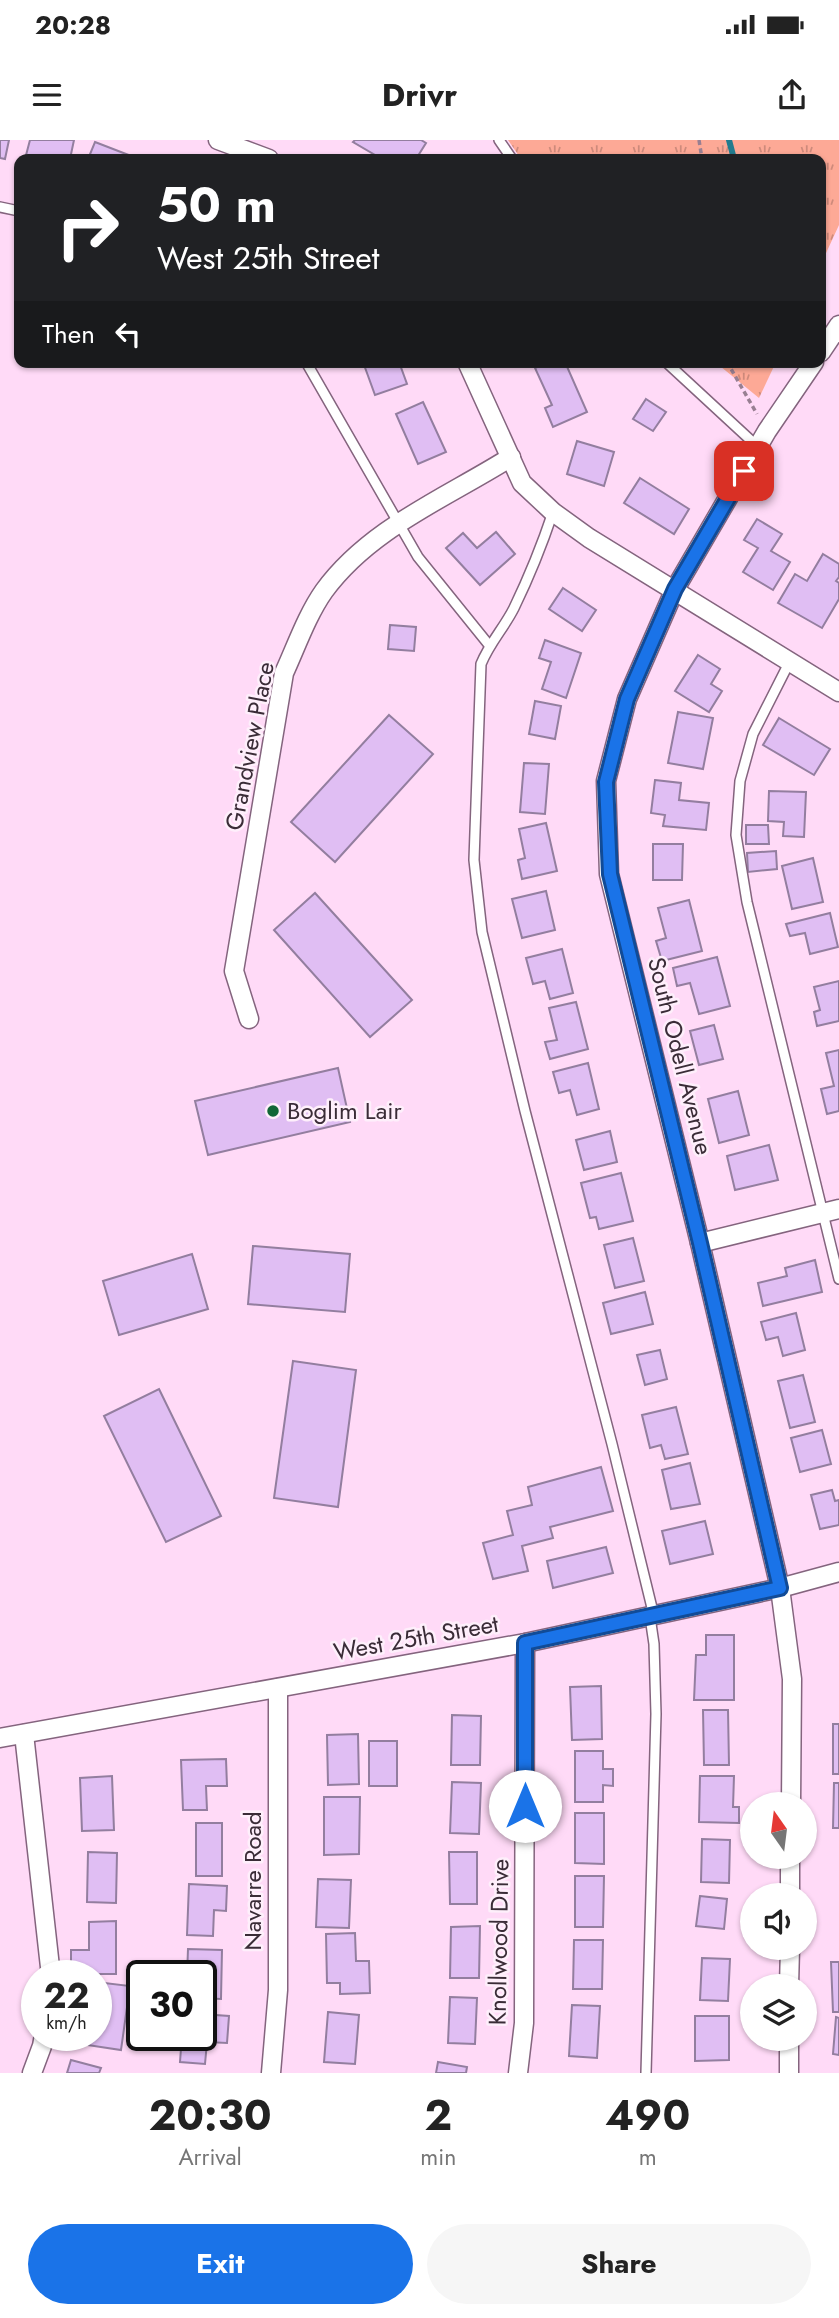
<!DOCTYPE html>
<style>
:root{--surface:#fff;--page:#f6f6f6;--text:#222;--muted:#767676;--accent:#1a73e8}
body{margin:0;font-family:Jost,sans-serif;background:var(--page);color:var(--text);height:100vh;display:flex;flex-direction:column;font-size:26px;white-space:nowrap}
*{box-sizing:border-box;margin:0}
p{font-size:23px;color:var(--muted)}
.icon{flex:none;width:38px;height:38px;fill:none;stroke:currentColor;stroke-width:2;stroke-linecap:round;stroke-linejoin:round}
.map{position:relative;height:1933px;overflow:hidden}
.side{display:flex;flex-direction:column;background:var(--surface);flex:1}
.side>*{flex:none}
.top-card{position:absolute;left:14px;top:14px;width:812px;height:214px;border-radius:14px;box-shadow:0 2px 5px #0004;background:#202124;color:#fff;overflow:hidden}
.needle{width:46px;rotate:346deg}
.fabs{position:absolute;left:740px;top:1652px;display:grid;gap:14px}
.fabs a{display:grid;place-items:center;width:77px;height:77px;border-radius:50%;background:var(--surface);box-shadow:0 2px 5px #0004;font-size:35px}
.speed{position:absolute;left:21px;top:1820px;display:flex;gap:14px;font-size:35px;font-weight:700;text-align:center}
.speed>*{display:grid;place-content:center;width:91px;height:91px;border-radius:50%;background:var(--surface);box-shadow:0 2px 5px #0004;line-height:1}
.speed small{font-size:18px;font-weight:400}
.speed .limit{border:4px solid #111;border-radius:10px;background:#fff;color:#111}
.pin{position:absolute;display:grid;place-items:center;width:60px;height:60px;color:#fff;margin:-30px;border-radius:14px;box-shadow:0 4px 10px #0006}
.me{position:absolute;width:77px;margin:-38px;rotate:0deg;stroke-linejoin:round;filter:drop-shadow(0 0 5px #0008)}
.turn{display:flex;align-items:center;gap:24px;height:147px;padding:0 28px;font-size:32px}
.turn .icon{width:91px;height:91px;stroke-width:2.5}
.turn b{display:block;font-size:49px;line-height:60px}
.then{display:flex;align-items:center;height:66px;padding:0 28px;background:#0003;gap:14px;font-size:26px}
.eta{display:flex;justify-content:space-evenly;align-items:center;height:119px;text-align:center}
.eta b{font-size:42px;font-weight:700;line-height:49px}
.cta{display:flex;gap:14px;margin-top:auto;padding:14px 28px}
.cta a{flex:1;height:80px;border-radius:42px;background:var(--accent);color:#fff;font-size:28px;font-weight:700;line-height:80px;text-align:center}
.cta a+a{background:var(--page);color:var(--text)}
.status{display:flex;justify-content:space-between;align-items:center;height:49px;padding:0 35px;background:var(--surface);direction:ltr}
.status svg{height:19px;fill:currentColor}
header{display:flex;justify-content:space-between;align-items:center;height:91px;padding:0 28px;background:var(--surface);font-size:32px;font-weight:700}
.map>svg:first-child{display:block}
.park{fill:url(#park-tufts)}
.lines{fill:none;stroke-linecap:round;stroke-linejoin:round}
.stream{stroke:#237b8e;stroke-width:6}
.building{fill:#e0bef3;stroke:#937e9f;stroke-width:2}
.lane-casing{stroke:#84647e;stroke-width:12}
.street-casing{stroke:#84647e;stroke-width:21}
.path{stroke:#987f92;stroke-width:3.5;stroke-dasharray:5 3.5;stroke-linecap:butt}
.lane{stroke:#fff;stroke-width:9}
.street{stroke:#fff;stroke-width:18}
.route-casing{stroke:#114b97;stroke-width:18}
.route{stroke:#1a73e8;stroke-width:12}
.poi-dot{fill:#116637;stroke:#feeffb;stroke-width:2.5}
.labels{text-anchor:middle;stroke-width:5;stroke-linejoin:round;paint-order:stroke}
.street-label{font-size:24px;fill:#3a2c37;stroke:#feeffb}
.poi-label{font-size:24px;fill:#3a2c37;stroke:#feeffb;text-anchor:start}
</style>
<div class="status"><b>20:28</b><svg viewBox="0 0 49 12"><path d="M0 12V9h3v3zM5 12V6h3v6zM10 12V3h3v9zM15 12V0h3v12zM26 1h20v11H26zM47 4h2v5h-2z"/></svg></div>
<header><svg class="icon" aria-label="menu" viewBox="0 0 24 24"><path d="M4 6h16M4 12h16M4 18h16"/></svg>Drivr<svg class="icon" aria-label="share" viewBox="0 0 24 24"><path d="M12 15V3M7 8l5-5 5 5M5 13v7h14v-7"/></svg></header>
<div class="map">
<svg width="839" height="1933" viewBox="0 0 839 1933">
<defs>
<pattern id="park-tufts" width="24" height="20" patternUnits="userSpaceOnUse" patternTransform="scale(1.75)"><rect width="24" height="20" fill="#fda996"/><path d="M3 7l-1-3M5 7V3M7 7l1-3M15 17l-1-3M17 17v-4M19 17l1-3" fill="none" stroke="#ce8a7b"/></pattern>
</defs>
<rect width="100%" height="100%" fill="#ffdaf7"/>
<!-- park -->
<g class="park">
<polygon points="508,0 839,0 839,85 821,124 821,19 521,19"/>
<polygon points="715,222 776,222 759,258"/>
</g>
<g class="lines">
<!-- stream -->
<polyline class="stream" points="729,0 734,19"/>
</g>
<!-- building -->
<g class="building">
<polygon points="0,0 9,0 5,19 0,18"/>
<polygon points="30,0 74,0 70,19 25,19"/>
<polygon points="355,0 421,0 426,3 416,19 382,19 353,2"/>
<polygon points="95,2 139,19 88,19"/>
<polygon points="363,222 399,222 407,244 375,255"/>
<polygon points="548,222 565,222 587,272 553,287 545,268 552,265 535,228"/>
<polygon points="646,259 666,272 653,291 633,279"/>
<polygon points="423,262 446,312 418,324 396,274"/>
<polygon points="577,301 614,312 604,346 567,334"/>
<polygon points="640,338 689,369 674,394 624,363"/>
<polygon points="757,379 782,394 771,411 790,422 773,450 743,432 758,408 744,400"/>
<polygon points="496,392 515,414 480,445 446,408 463,393 477,408"/>
<polygon points="823,414 839,424 839,437 836,441 839,443 839,459 822,488 778,463 795,434 807,441"/>
<polygon points="563,448 596,470 582,491 549,469"/>
<polygon points="390,485 416,487 414,511 388,509"/>
<polygon points="545,500 581,513 566,558 542,549 551,522 539,518"/>
<polygon points="698,515 720,529 711,544 722,551 709,572 675,551"/>
<polygon points="535,561 561,566 555,599 529,594"/>
<polygon points="678,572 713,578 703,629 668,623"/>
<polygon points="389,575 433,614 335,722 291,682"/>
<polygon points="779,578 830,609 814,635 763,605"/>
<polygon points="524,623 549,624 545,674 520,672"/>
<polygon points="655,640 681,643 679,660 709,663 706,690 663,686 665,675 651,673"/>
<polygon points="769,651 806,652 804,697 783,696 784,682 768,681"/>
<polygon points="546,683 557,731 522,739 518,720 525,718 519,689"/>
<polygon points="746,685 768,685 769,704 746,704"/>
<polygon points="653,704 683,704 682,740 653,740"/>
<polygon points="776,711 777,729 748,732 747,713"/>
<polygon points="813,718 823,762 792,769 782,726"/>
<polygon points="546,751 555,790 522,798 512,759"/>
<polygon points="315,753 412,860 370,897 274,790"/>
<polygon points="689,760 702,811 662,821 656,801 666,798 658,768"/>
<polygon points="830,773 838,807 810,814 805,793 790,796 786,784"/>
<polygon points="562,809 573,853 550,859 545,841 533,844 526,818"/>
<polygon points="717,817 730,866 699,874 690,843 677,846 673,828"/>
<polygon points="839,841 839,881 817,886 814,872 820,870 814,847"/>
<polygon points="576,862 588,909 550,919 545,902 557,900 549,868"/>
<polygon points="714,885 723,919 699,925 690,891"/>
<polygon points="839,910 839,971 827,974 821,949 834,946 826,913"/>
<polygon points="588,923 599,969 577,975 570,950 559,953 553,932"/>
<polygon points="338,928 350,982 208,1015 195,961"/>
<polygon points="738,951 749,995 719,1003 708,959"/>
<polygon points="610,991 617,1022 584,1030 576,1000"/>
<polygon points="769,1005 778,1040 735,1050 727,1016"/>
<polygon points="621,1033 633,1081 599,1089 596,1077 590,1078 581,1043"/>
<polygon points="633,1098 644,1141 615,1148 604,1105"/>
<polygon points="253,1106 350,1114 345,1172 248,1164"/>
<polygon points="192,1114 208,1169 119,1195 103,1141"/>
<polygon points="815,1120 822,1152 763,1166 758,1143 787,1136 785,1128"/>
<polygon points="645,1152 653,1184 611,1194 603,1163"/>
<polygon points="796,1173 805,1210 783,1216 778,1197 766,1200 761,1182"/>
<polygon points="660,1210 667,1239 645,1245 637,1215"/>
<polygon points="293,1221 356,1230 338,1367 274,1358"/>
<polygon points="803,1235 815,1282 790,1288 778,1241"/>
<polygon points="159,1249 221,1376 166,1402 104,1276"/>
<polygon points="676,1267 688,1314 665,1319 661,1305 650,1308 642,1275"/>
<polygon points="822,1290 831,1324 800,1332 791,1298"/>
<polygon points="690,1323 700,1364 671,1369 662,1330"/>
<polygon points="601,1327 613,1371 550,1387 553,1398 522,1406 528,1431 493,1439 483,1403 513,1395 507,1371 532,1365 528,1347"/>
<polygon points="832,1350 835,1361 839,1360 839,1385 820,1389 811,1355"/>
<polygon points="705,1381 713,1414 670,1424 662,1391"/>
<polygon points="606,1407 613,1433 553,1448 547,1421"/>
<polygon points="706,1495 734,1495 734,1560 694,1560 696,1515 706,1515"/>
<polygon points="601,1546 602,1599 572,1600 570,1547"/>
<polygon points="703,1570 728,1570 729,1625 704,1625"/>
<polygon points="452,1575 481,1576 480,1625 451,1625"/>
<rect x="833" y="1584" width="6" height="50"/>
<polygon points="358,1594 359,1644 328,1645 327,1595"/>
<rect x="369" y="1601" width="28" height="45"/>
<polygon points="575,1611 603,1611 603,1629 613,1629 613,1646 603,1645 603,1662 575,1662"/>
<polygon points="226,1619 227,1646 206,1646 207,1670 183,1670 181,1620"/>
<polygon points="112,1636 114,1690 82,1691 80,1638"/>
<polygon points="700,1636 734,1636 733,1667 739,1667 739,1683 699,1682"/>
<polygon points="452,1642 481,1643 479,1694 450,1693"/>
<polygon points="834,1643 839,1643 839,1688 833,1688"/>
<polygon points="324,1657 360,1657 359,1714 324,1715"/>
<polygon points="575,1673 604,1673 604,1724 575,1723"/>
<rect x="196" y="1683" width="26" height="53"/>
<polygon points="702,1699 730,1700 729,1743 701,1742"/>
<polygon points="88,1712 117,1713 116,1763 87,1762"/>
<polygon points="449,1712 477,1712 477,1764 450,1764"/>
<polygon points="575,1736 604,1736 603,1787 575,1787"/>
<polygon points="318,1739 351,1740 349,1788 316,1787"/>
<polygon points="189,1744 227,1746 226,1771 214,1770 213,1796 187,1795"/>
<polygon points="700,1756 727,1759 724,1789 696,1786"/>
<polygon points="116,1781 116,1834 71,1834 71,1810 89,1810 89,1782"/>
<polygon points="480,1786 479,1838 450,1838 451,1787"/>
<polygon points="355,1793 356,1821 369,1821 370,1853 340,1854 340,1843 327,1843 326,1794"/>
<polygon points="574,1800 603,1800 602,1849 573,1849"/>
<polygon points="188,1809 222,1810 221,1859 201,1858 201,1836 187,1836"/>
<polygon points="702,1818 730,1819 728,1861 700,1860"/>
<polygon points="831,1822 839,1822 839,1872 833,1872"/>
<polygon points="96,1842 130,1846 121,1910 74,1903 75,1895 96,1895"/>
<polygon points="450,1857 477,1858 475,1904 448,1903"/>
<polygon points="572,1865 600,1866 597,1918 569,1916"/>
<polygon points="328,1872 359,1875 355,1924 324,1922"/>
<polygon points="201,1874 229,1876 227,1903 207,1902 205,1924 180,1922 182,1895 201,1895"/>
<polygon points="695,1876 729,1876 729,1920 695,1921"/>
<polygon points="836,1877 839,1878 839,1915 833,1914"/>
<polygon points="71,1920 101,1928 99,1933 67,1933"/>
<polygon points="438,1922 467,1927 466,1933 436,1933"/>
</g>
<g class="lines">
<defs>
<g id="lane">
<polyline points="499,0 512,19"/>
<polyline points="0,67 19,71"/>
<polyline points="306,222 418,417 489,505"/>
<polyline points="666,222 758,307"/>
<path d="M 553,372 C 542,405 529,437 514,468 C 504,488 490,502 481,524 L 474,720 L 482,792 L 525,971 L 612,1304 L 654,1476"/>
<polyline points="790,521 753,594 740,641 736,695 747,762 839,1139"/>
<polyline points="646,1933 656,1574 654,1504 650,1477"/>
</g>
<g id="street">
<polyline points="218,0 269,19"/>
<polyline points="821,212 839,185"/>
<polyline points="467,222 522,343 553,372 589,398 839,552"/>
<path d="M 249,879 L 234,831 L 284,533 C 296,507 307,475 324,451 C 370,388 446,358 511,317"/>
<polyline points="700,1103 839,1069"/>
<polyline points="24,1594 51,1836"/>
<polyline points="0,1598 525,1503 780,1448 839,1432"/>
<polyline points="791,1664 792,1539 780,1448 700,1103 609,734 606,641 627,559 675,449 767,291 814,222"/>
<polyline points="790,1755 790,1717"/>
<polyline points="789,1846 790,1808"/>
<polyline points="32,1933 42,1906 44,1895"/>
<polyline points="271,1933 278,1850 278,1548"/>
<polyline points="518,1933 524,1883 525,1503"/>
<polyline points="789,1933 789,1899"/>
</g>
</defs>
<!-- lane casing -->
<use href="#lane" class="lane-casing"/>
<!-- street casing -->
<use href="#street" class="street-casing"/>
<!-- path -->
<g class="path">
<polyline points="699,0 702,19"/>
<polyline points="727,222 757,274"/>
</g>
<!-- lane -->
<use href="#lane" class="lane"/>
<!-- street -->
<use href="#street" class="street"/>
</g>
<g class="lines">
<defs>
<polyline id="route" points="525,1666 525,1503 780,1448 700,1103 610,734 606,642 627,559 675,449 744,331"/>
</defs>
<!-- route casing -->
<use href="#route" class="route-casing"/>
<!-- route -->
<use href="#route" class="route"/>
</g>
<!-- markers -->
<circle class="poi-dot" cx="273" cy="971" r="7"/>
<g class="labels">
<!-- street labels -->
<g class="street-label">
<text transform="translate(250 606) rotate(-79)" y="8">Grandview Place</text>
<text transform="translate(680 916) rotate(76)" y="8">South Odell Avenue</text>
<text transform="translate(416 1498) rotate(-10)" y="8">West 25th Street</text>
<text transform="translate(253 1741) rotate(-90)" y="8">Navarre Road</text>
<text transform="translate(499 1802) rotate(-89)" y="8">Knollwood Drive</text>
</g>
<!-- poi labels -->
<g class="poi-label">
<text x="287" y="979">Boglim Lair</text>
</g>
</g>
</svg>
<div class="fabs">
<a><svg class="needle" viewBox="-14 -14 28 28"><path d="M0-13l5 13h-10z" fill="#e53935"/><path d="M0 13l5-13h-10z" fill="#767676"/></svg></a>
<a><svg class="icon" aria-label="sound" viewBox="0 0 24 24"><path d="M4 9h4l5-4v14l-5-4H4zM17 9q2 3 0 6"/></svg></a>
<a><svg class="icon" aria-label="layers" viewBox="0 0 24 24"><path d="M12 4l9 5-9 5-9-5zM3 14l9 5 9-5"/></svg></a>
</div>
<div class="speed"><div>22<small>km/h</small></div><div class="limit">30</div></div>
<div class="pin" style="left:744px;top:331px;background:#d93025"><svg class="icon" aria-label="arrive" viewBox="0 0 24 24"><path d="M6 21V4h12l-3 4 3 4H6"/></svg></div>
<svg class="me" style="left:525px;top:1666px" viewBox="-20 -20 40 40"><circle r="19" fill="#fff"/><path d="M0-13L10 11 0 6-10 11z" fill="#1a73e8"/></svg>
<div class="top-card">
<div class="turn"><svg class="icon" aria-label="right" viewBox="0 0 24 24"><path d="M7 20v-9h11M14 6l5 5-5 5"/></svg><div><b>50 m</b>West 25th Street</div></div>
<div class="then">Then<svg class="icon" aria-label="left" viewBox="0 0 24 24"><path d="M17 20v-9H6M10 6l-5 5 5 5"/></svg></div>
</div>
</div>
<section class="side">
<div class="eta">
<div><b>20:30</b><p>Arrival</p></div>
<div><b>2</b><p>min</p></div>
<div><b>490</b><p>m</p></div>
</div>
<div class="cta"><a>Exit</a><a>Share</a></div>
</section>
